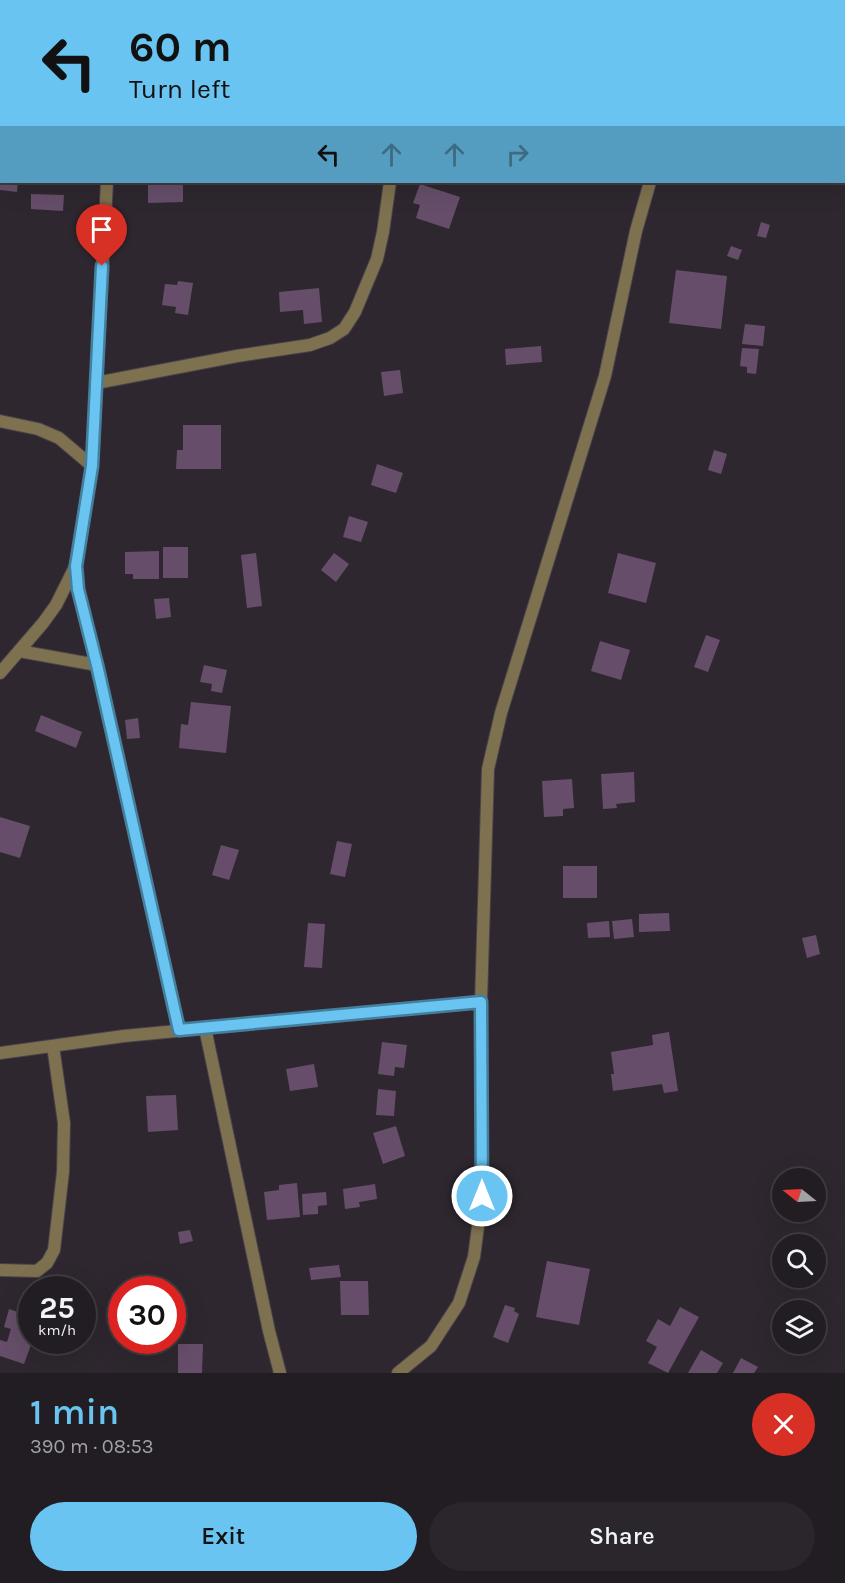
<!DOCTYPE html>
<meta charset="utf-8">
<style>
:root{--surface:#221d23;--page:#2a262b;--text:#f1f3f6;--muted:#a2a2a6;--line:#3f3b41;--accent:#69c4f1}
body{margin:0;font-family:Karla,sans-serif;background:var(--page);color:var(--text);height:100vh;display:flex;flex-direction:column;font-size:22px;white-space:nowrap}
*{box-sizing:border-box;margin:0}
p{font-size:20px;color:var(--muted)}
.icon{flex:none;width:33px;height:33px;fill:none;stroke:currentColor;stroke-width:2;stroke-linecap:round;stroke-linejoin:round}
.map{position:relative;height:1373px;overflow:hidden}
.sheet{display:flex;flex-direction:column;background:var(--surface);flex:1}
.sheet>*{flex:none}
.hud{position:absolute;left:0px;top:0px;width:846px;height:183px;box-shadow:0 6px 24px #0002,0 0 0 2px var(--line);background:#69c4f1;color:#111;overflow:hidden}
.needle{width:39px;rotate:288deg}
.buttons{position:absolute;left:772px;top:1168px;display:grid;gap:12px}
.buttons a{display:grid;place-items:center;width:54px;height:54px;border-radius:50%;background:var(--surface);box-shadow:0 6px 24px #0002,0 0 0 2px var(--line);font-size:30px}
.speed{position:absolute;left:18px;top:1276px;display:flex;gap:12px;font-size:30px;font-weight:700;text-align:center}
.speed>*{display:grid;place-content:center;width:78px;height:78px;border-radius:50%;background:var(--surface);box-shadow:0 6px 24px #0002,0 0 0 2px var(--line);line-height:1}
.speed small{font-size:15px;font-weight:400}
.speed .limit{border:9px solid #d22;background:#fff;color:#111}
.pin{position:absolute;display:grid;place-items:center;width:51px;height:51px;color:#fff;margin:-62px -26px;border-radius:50% 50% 50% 0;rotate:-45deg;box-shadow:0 0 6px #0007}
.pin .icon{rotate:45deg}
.me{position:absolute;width:66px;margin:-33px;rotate:0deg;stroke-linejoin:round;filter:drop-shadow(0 0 4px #0008)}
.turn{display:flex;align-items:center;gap:21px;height:126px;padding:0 30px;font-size:27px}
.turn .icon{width:78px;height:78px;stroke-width:2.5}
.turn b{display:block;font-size:42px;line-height:51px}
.lanes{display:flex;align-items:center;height:57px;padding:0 30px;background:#0003;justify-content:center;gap:30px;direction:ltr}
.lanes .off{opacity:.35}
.round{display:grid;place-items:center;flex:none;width:63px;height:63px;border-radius:32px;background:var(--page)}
.head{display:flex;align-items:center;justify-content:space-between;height:102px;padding:0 30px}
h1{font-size:36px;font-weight:600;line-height:45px;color:var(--accent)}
.button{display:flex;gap:12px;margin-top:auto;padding:12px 30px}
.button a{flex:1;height:69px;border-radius:36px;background:var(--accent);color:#111;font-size:24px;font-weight:600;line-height:69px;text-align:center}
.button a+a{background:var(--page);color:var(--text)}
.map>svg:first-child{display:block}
.building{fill:#664e6a}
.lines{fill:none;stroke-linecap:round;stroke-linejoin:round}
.minor-casing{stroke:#49424a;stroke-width:14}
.minor{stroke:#7e714f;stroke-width:12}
.route-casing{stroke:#447f9d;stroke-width:15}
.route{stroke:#69c4f1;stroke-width:10}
</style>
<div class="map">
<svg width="845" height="1373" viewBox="0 0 845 1373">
<rect width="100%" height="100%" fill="#2e272f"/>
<!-- building -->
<g class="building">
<polygon points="0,182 18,182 17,192 0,190"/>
<polygon points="183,182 183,202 148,203 148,183"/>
<polygon points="420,184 460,197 449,229 416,218 420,205 413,203"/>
<polygon points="31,194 64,195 63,211 31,209"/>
<polygon points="761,222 770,225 766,238 757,236"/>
<polygon points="731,246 742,250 738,260 727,256"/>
<polygon points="676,270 727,276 721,329 669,323"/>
<polygon points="178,281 193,283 188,315 175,313 176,307 162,305 165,284 177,285"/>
<polygon points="319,288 322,322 304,324 303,310 280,312 279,292"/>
<polygon points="745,324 765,326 763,346 742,344"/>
<polygon points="541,346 542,362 506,365 505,349"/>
<polygon points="742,348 759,349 756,374 747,373 747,367 740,366"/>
<polygon points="400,370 403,393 384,396 381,372"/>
<polygon points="183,425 221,425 221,469 176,469 177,450 183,450"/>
<polygon points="714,450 727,454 721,474 708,470"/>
<polygon points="377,464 403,473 396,493 371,485"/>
<polygon points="349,516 368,522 361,542 343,537"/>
<rect x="163" y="547" width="25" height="31"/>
<polygon points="159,551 159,579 133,579 133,574 125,574 125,552"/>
<polygon points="256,553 262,606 247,608 241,555"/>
<polygon points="334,553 349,564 336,582 321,570"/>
<polygon points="618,553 656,563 646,603 608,593"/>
<polygon points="169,598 171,617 156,619 154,599"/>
<polygon points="706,635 720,640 708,672 694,667"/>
<polygon points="600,641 630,650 621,680 591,671"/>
<polygon points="204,665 227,670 222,693 211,691 212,684 200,682"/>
<polygon points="191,702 231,706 226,753 179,748 181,724 188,725"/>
<polygon points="41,715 82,732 76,748 35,731"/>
<polygon points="138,718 140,738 127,739 125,720"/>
<polygon points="634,772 635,802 616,804 617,808 603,809 601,774"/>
<polygon points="572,779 574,808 563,809 563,816 544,817 542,781"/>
<polygon points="0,817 30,826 20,858 0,852"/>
<polygon points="337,841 352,844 345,877 330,874"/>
<polygon points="221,845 239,850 229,880 212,875"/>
<rect x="563" y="866" width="34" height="32"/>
<polygon points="669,913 670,931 639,932 639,914"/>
<polygon points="632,919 634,937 614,939 612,921"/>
<polygon points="609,921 610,937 588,938 587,923"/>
<polygon points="308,923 325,924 322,968 304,967"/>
<polygon points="816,935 820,954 807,958 802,938"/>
<polygon points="669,1032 678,1091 664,1093 662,1084 613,1091 611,1074 614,1074 611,1052 653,1045 652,1035"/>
<polygon points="382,1042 407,1045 404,1068 395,1067 394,1076 378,1074"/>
<polygon points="314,1064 318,1087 290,1091 286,1069"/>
<polygon points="378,1089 396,1091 394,1116 376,1115"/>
<polygon points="176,1095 178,1130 148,1132 146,1096"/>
<polygon points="396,1126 405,1156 383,1164 373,1133"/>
<polygon points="297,1183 300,1217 267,1220 264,1192 279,1190 279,1185"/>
<polygon points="375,1184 377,1199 359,1202 360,1207 345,1209 343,1189"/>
<polygon points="326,1192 327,1205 318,1206 318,1214 303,1215 302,1194"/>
<polygon points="190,1230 193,1241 180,1244 178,1232"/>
<polygon points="547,1261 590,1269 579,1325 536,1317"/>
<polygon points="339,1265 341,1277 311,1280 309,1268"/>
<polygon points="340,1281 368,1281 369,1315 341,1315"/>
<polygon points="505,1305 515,1308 514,1311 519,1314 508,1343 493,1337"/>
<polygon points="680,1307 699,1317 668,1373 648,1363 657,1347 646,1341 658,1319 670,1326"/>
<polygon points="9,1309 32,1317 32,1342 24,1364 0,1356 0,1340 7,1342 11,1329 4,1327"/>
<polygon points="178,1344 203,1344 202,1373 178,1373"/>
<polygon points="701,1350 723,1363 717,1373 688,1373"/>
<polygon points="741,1358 758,1367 754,1373 733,1373"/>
</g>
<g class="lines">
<defs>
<g id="minor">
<polyline points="344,0 347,2"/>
<polyline points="136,2 137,0"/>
<polyline points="443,2 443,0"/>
<polyline points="726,2 726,0"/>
<polyline points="107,182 92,466 76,565 78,589 97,665 179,1030"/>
<polyline points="96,383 237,356 310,345 330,338 344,329 355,312 377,259 383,232 390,182"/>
<polyline points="0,421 38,429 59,438 92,466"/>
<polyline points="19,651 97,665"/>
<polyline points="0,673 43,623 56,605 75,567"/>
<polyline points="205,1028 269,1331 280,1373"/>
<polyline points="0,1053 124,1036 481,1002"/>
<polyline points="0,1270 37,1271 47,1263 54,1250 63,1172 64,1123 53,1046"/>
<polyline points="398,1373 431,1346 459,1303 474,1257 482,1196 481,1002 488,769 501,713 605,376 636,231 650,182"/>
</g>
</defs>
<!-- minor casing -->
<use href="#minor" class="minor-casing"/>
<!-- minor -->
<use href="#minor" class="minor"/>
</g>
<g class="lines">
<defs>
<polyline id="route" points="102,266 92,466 76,566 78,589 97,665 179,1030 481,1002 482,1196"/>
</defs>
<!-- route casing -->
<use href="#route" class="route-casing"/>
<!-- route -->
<use href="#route" class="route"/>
</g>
</svg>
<div class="buttons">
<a><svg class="needle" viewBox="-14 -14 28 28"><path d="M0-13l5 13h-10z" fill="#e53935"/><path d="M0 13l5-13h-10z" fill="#a2a2a6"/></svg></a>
<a><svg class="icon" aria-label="search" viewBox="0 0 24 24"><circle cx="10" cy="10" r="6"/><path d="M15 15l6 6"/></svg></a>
<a><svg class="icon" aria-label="layers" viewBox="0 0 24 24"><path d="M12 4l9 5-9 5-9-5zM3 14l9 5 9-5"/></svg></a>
</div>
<div class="speed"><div>25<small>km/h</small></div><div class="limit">30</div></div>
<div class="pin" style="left:102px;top:266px;background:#d93025"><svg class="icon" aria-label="arrive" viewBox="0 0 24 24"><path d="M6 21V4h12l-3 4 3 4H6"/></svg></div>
<svg class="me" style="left:482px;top:1196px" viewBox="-20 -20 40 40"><circle r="17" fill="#69c4f1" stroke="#fff" stroke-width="3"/><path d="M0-11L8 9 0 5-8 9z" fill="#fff"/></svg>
<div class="hud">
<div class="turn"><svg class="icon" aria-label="left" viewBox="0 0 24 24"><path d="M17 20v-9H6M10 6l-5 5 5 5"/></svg><div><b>60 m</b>Turn left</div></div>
<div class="lanes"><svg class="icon" aria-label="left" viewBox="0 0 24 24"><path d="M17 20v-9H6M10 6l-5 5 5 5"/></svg><svg class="icon off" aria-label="ahead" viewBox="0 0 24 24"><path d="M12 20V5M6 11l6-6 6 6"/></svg><svg class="icon off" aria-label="ahead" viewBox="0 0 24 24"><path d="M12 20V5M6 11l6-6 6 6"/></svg><svg class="icon off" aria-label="right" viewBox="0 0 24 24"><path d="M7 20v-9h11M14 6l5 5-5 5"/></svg></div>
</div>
</div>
<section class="sheet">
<div class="head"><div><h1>1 min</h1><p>390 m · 08:53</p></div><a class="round" style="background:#d93025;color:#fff"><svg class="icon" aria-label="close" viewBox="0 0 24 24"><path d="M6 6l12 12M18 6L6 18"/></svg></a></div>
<div class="button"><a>Exit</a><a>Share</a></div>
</section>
